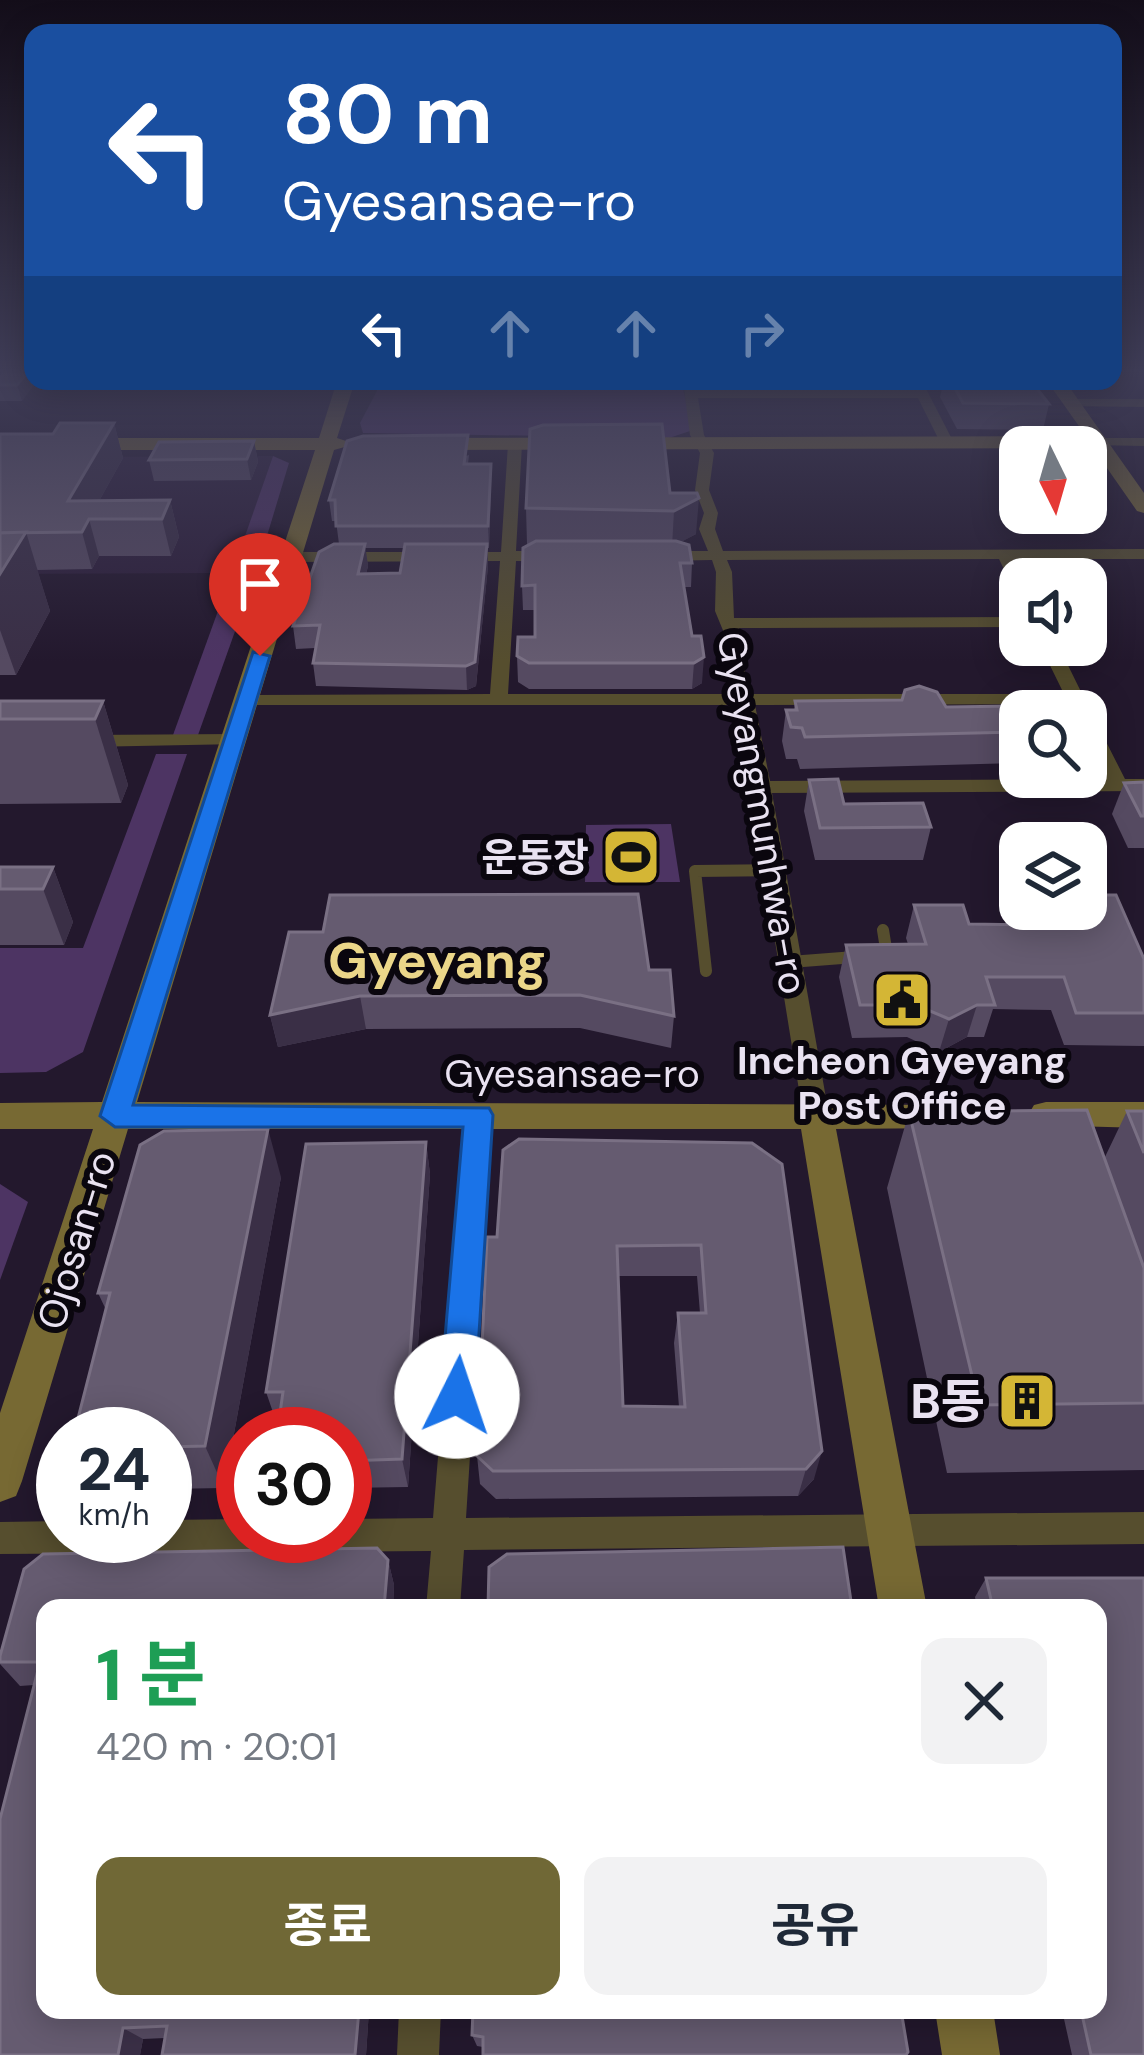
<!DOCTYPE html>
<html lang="ko">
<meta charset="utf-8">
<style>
:root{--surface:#fff;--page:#f2f2f3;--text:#1f2937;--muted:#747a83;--accent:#706836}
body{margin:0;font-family:"DM Sans","Noto Sans KR",sans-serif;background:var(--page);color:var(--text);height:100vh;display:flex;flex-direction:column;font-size:45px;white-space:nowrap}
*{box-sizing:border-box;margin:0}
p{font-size:39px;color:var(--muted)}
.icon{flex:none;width:66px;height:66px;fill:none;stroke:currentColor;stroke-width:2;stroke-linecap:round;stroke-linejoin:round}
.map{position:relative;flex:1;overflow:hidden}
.drawer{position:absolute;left:36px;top:1599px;width:1071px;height:420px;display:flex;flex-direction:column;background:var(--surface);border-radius:24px;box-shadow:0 6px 30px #0003}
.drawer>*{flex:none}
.guide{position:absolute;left:24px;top:24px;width:1098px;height:366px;border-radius:24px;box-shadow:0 6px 30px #0003;background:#1a4fa0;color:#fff;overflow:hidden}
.needle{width:78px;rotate:175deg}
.fabs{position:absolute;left:999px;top:426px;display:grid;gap:24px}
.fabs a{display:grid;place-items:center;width:108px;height:108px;border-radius:24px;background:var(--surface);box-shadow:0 6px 30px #0003;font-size:60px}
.speed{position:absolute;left:36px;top:1407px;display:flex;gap:24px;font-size:60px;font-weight:700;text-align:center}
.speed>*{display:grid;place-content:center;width:156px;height:156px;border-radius:50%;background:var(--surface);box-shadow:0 6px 30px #0003;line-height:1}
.speed small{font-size:30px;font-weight:400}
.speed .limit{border:18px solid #d22;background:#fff;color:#111}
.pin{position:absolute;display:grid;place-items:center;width:102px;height:102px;color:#fff;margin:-123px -51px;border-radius:50% 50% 50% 0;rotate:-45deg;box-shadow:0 0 12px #0007}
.pin .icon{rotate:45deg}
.me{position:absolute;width:132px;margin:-66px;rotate:4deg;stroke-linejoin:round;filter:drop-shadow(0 0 9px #0008)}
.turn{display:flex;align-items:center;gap:42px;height:252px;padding:0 60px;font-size:54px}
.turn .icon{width:156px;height:156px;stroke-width:2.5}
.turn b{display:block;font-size:84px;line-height:102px}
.lanes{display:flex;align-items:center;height:114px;padding:0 60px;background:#0003;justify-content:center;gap:60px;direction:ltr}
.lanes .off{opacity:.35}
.round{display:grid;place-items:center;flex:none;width:126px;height:126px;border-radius:24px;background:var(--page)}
.summary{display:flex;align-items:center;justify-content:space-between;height:204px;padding:0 60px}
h1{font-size:72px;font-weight:700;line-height:90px;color:#1e9e55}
.action{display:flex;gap:24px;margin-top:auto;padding:24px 60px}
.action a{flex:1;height:138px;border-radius:24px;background:var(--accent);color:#fff;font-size:48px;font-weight:700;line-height:138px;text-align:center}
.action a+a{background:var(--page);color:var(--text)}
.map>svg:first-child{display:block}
.built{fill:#2d1f3a}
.green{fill:#4d3463}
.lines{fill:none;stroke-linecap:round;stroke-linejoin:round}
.lane{stroke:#564e2e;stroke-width:12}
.street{fill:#564e2e;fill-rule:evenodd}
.secondary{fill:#776933;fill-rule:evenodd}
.wall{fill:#554a61;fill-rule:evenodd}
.shaded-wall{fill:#3a2f46}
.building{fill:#655b70;stroke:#7a7084;stroke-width:3;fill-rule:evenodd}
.route{fill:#1a73e8;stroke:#114b97;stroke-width:3}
.labels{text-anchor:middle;stroke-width:12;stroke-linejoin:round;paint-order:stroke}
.street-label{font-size:39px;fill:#e9e2f1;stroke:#0a060e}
.poi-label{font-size:39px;font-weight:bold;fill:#e9e2f1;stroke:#0a060e;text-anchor:end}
.near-poi-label{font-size:48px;font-weight:bold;fill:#e9e2f1;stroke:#0a060e;text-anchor:end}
.district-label{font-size:51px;font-weight:bold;fill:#ebd689;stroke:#0a060e}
</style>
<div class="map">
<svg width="1144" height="2055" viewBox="0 0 1144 2055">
<rect width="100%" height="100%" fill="#23182d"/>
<!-- built -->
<polygon class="built" points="273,456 233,573 0,574 0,557 64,457"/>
<!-- green -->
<g class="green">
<polygon points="376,381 681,381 693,430 669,438 363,433 360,423 377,391"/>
<polygon points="273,456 289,463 260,559 237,559"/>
<polygon points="235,564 259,564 198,735 173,735"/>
<polygon points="156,754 187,754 83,1052 46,1072 0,1073 0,948 83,948"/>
<polygon points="671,824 680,882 585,882 586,825"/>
<polygon points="0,1184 28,1202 0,1280"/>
</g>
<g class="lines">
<!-- lane -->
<g class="lane">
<polyline points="883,930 887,955"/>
<polyline points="790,962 855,957"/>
<polyline points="706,971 695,871 775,870"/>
</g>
<!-- street -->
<g class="street">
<path d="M 683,381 L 695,381 L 697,390 L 914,390 L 912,381 L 922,381 L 954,443 L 942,446 L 918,398 L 698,398 L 704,435 L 714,453 L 709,490 L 718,513 L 715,529 L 723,551 L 1144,549 L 1144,559 L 1014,559 L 1024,579 L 1020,579 L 1020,591 L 1012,586 L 999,559 L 727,560 L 732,572 L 734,618 L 1020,617 L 1020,627 L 739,628 C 749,651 740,672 750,694 L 1064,694 L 1040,645 L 1058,645 L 1089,708 L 1086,712 L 1073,711 L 1069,704 L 755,705 L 770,781 L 1105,779 L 1086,739 L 1086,714 L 1095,720 L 1125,779 L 1144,779 L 1144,791 L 772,793 L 829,1115 L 825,1122 L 807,1122 L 803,1115 L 737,705 L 246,705 L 237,700 L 246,695 L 490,694 L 500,561 L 291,562 L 283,557 L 291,552 L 501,552 L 508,444 L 515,440 L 522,444 L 516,551 L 553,551 L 561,556 L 553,561 L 516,561 L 508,694 L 732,694 L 726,681 L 729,645 L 715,611 L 716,572 L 712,560 L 659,561 L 651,556 L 659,551 L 708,551 L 699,529 L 704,513 L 695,490 L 700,453 L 690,435 Z"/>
<polygon points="1072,399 1144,399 1144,407 1067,406 1067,400"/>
<polygon points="1099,438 1144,438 1144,446 1094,445 1092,442"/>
<polygon points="233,734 240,736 240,744 86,747 77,741 86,735"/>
<polygon points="479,1105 488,1108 492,1115 466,1518 1144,1512 1144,1544 464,1550 460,1608 426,1608 431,1551 0,1554 0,1522 63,1521 63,1536 165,1536 165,1520 243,1519 243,1536 345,1536 345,1519 433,1518 466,1115 470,1108"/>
<polygon points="399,2010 441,2010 439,2055 397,2055"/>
</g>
<!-- secondary -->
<g class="secondary">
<polygon points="337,381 355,381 337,438 355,444 334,450 137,1102 964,1105 970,1115 964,1125 952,1128 836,1129 927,1608 879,1608 801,1129 128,1129 22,1481 16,1496 0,1502 0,1413 93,1129 0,1129 0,1103 102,1102 315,450 0,450 0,438 319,438"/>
<polygon points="1047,381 1065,381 1144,493 1144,513 1137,511 1093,448 428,450 419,444 428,438 1086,436"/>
<polygon points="1046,1102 1144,1102 1144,1128 1034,1125 1028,1115 1034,1105"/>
<polygon points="935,2010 993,2010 1000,2055 942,2055"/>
</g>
</g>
<!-- wall -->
<g class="wall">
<polygon points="33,374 22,401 0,401 0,378"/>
<polygon points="944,381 1031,381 1049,404 1043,430 957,429 940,397"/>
<polygon points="114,423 123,458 99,501 170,500 179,537 171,556 99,556 92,569 37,570 50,611 16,675 0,675 0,434 53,434"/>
<polygon points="254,441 258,462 251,480 154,481 149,460"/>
<path d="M 469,455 L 468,464 L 491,484 L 489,548 L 487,548 L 488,566 L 476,686 L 467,690 L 316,686 L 313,663 L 315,648 L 296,649 L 293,626 L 339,544 L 336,521 L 332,521 L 329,500 ZM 365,548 L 404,548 L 400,573 L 366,574 L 368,566 Z"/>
<polygon points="670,493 696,534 680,542 692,563 691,587 684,587 702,683 692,689 529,689 518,682 517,656 535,637 535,610 523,610 522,586 531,544 527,544 526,508"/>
<polygon points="0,701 103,701 128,785 121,803 0,804"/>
<polygon points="795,701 946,707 1020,718 1020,755 1017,763 800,769 797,759 786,759 782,741 786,710 794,710"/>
<polygon points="809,780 844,804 931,827 923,860 815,860 804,811"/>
<polygon points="1144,782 1144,848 1128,848 1112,814 1124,783"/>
<polygon points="0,867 53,867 73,922 64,945 0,945"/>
<polygon points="914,905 969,924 1023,924 1029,909 1086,909 1144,959 1144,1046 1064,1045 1051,1010 993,1009 984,1037 967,1037 939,1052 907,1037 852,1038 839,977 846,945 908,944 906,938"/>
<polygon points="289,932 649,970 674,1016 671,1048 580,1028 366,1029 278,1047 270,1015"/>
<polygon points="1127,1111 1144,1111 1144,1470 947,1473 887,1188 909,1112 1104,1159"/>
<polygon points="426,1142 430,1174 408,1487 345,1488 345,1434 276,1421 266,1392"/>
<path d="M 752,1143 L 814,1479 L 798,1496 L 496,1499 L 480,1484 L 477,1456 L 497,1237 ZM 618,1276 L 697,1276 L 700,1313 L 678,1313 L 674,1343 L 679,1407 L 623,1406 Z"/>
<polygon points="281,1177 224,1488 165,1489 165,1434 98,1293"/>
<polygon points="377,1548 388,1560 394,1585 393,1608 45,1608 45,2010 369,2010 366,2055 162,2055 165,2038 143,2039 140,2055 0,2055 0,1819 34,1685 20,1686 0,1664 0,1656 24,1569 43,1554"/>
<polygon points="986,1578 1144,1578 1144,2055 1072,2055 1062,2010 1098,2010 1098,1608 977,1608 975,1597"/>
<polygon points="901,2010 483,2047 477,2046 472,2035"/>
</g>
<!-- shaded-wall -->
<g class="shaded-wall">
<polygon points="26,374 33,374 33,381 37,381 22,401 17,385"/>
<polygon points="114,423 123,458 89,519 99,556 92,569 82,532 68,501"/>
<polygon points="254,441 258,462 251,480 247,459"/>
<polygon points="491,464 491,484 489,548 488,526"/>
<polygon points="699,498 696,534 672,547 674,511"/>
<polygon points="170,500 179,537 171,556 162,519"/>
<polygon points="26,532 50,611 16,675 0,630 0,550"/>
<polygon points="365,544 368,566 361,596 358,574"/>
<polygon points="487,544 488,566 476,686 467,690 466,666"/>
<polygon points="704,657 702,683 692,689 694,663"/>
<polygon points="103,701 128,785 121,803 95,719"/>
<polygon points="53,867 73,922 64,945 43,889"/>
<polygon points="360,996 366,1029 278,1047 270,1015"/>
<polygon points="977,1005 967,1037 939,1052 949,1019"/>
<polygon points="268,1129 281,1177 224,1488 205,1446"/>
<polygon points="426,1142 430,1174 408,1487 402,1459"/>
<polygon points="822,1451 814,1479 798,1496 806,1469"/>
<polygon points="388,1560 394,1585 393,1608 384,1608"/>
<polygon points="359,2010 369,2010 366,2055 355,2055"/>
<polygon points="123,2028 143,2039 140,2055 118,2055"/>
</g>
<!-- building -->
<g class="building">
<polygon points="3,374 26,374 17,385 0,385 0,378"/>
<polygon points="951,381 1031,381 1049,404 963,403"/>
<polygon points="60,423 114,423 68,501 170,500 162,519 89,519 82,532 0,533 0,434 53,434"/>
<polygon points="662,424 670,493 697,493 699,498 674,511 526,508 530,429 543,425"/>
<polygon points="468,435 464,464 491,464 488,526 336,526 335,500 329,500 347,441 363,436"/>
<polygon points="254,441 247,459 149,460 159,442"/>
<polygon points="26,532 0,574 0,533"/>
<polygon points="536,541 676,541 689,545 692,563 680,563 692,636 701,636 704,657 694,663 529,663 517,656 518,637 535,637 535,585 522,586 523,548"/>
<polygon points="334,544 365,544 358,574 400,573 405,544 487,544 475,662 466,666 313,663 320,625 293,626 319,552"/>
<polygon points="919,686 937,692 946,707 1015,706 1020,718 1020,732 805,737 802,728 791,727 786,710 797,710 795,701 902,700 905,690"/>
<polygon points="0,701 103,701 95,719 0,719"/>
<polygon points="838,779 844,804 923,803 931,827 820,828 809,780"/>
<polygon points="1144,782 1144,816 1141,816 1124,783"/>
<polygon points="0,867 53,867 43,889 0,889"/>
<polygon points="638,894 649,970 670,970 674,1016 580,995 360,996 270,1015 289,932 323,932 330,895"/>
<polygon points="1086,895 1116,895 1144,959 1144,1013 1076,1013 1064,977 986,977 995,1005 977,1005 949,1019 916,1005 860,1005 846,945 926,944 914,905 963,905 969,924 1044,925 1038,909 1086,909"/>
<polygon points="1087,1110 1144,1268 1144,1403 979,1405 909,1112"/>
<polygon points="1127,1111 1144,1111 1144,1153"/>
<polygon points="268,1129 205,1446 165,1447 165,1434 74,1434 110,1293 98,1293 140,1145 164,1131"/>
<path d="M 519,1139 L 752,1143 L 782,1164 L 822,1451 L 806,1469 L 493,1471 L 477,1456 L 487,1237 L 497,1237 L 503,1150 ZM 701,1245 L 706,1313 L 678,1313 L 685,1407 L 623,1406 L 617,1246 Z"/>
<polygon points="426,1142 402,1459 345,1461 345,1434 277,1434 283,1392 266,1392 306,1144"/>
<polygon points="843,1547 852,1608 488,1608 489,1567 507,1554"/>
<polygon points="377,1548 388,1560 384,1608 45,1608 45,2010 359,2010 355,2055 162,2055 167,2026 123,2028 118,2055 0,2055 0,1819 40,1662 0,1662 0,1656 24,1569 43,1554"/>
<polygon points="986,1578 1144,1578 1144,2055 1091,2055 1081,2010 1098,2010 1098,1608 993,1608"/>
<polygon points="473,2010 901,2010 908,2052 906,2055 483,2055 483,2037 472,2035"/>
</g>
<!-- sky -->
<linearGradient id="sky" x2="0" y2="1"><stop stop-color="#130d19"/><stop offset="0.56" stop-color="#3f3d57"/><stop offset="1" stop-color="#3f3d57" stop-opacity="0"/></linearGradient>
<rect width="1144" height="662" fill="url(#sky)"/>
<!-- route -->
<polygon class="route" points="253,652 270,656 133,1105 489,1108 493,1115 475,1396 470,1408 457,1412 445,1408 440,1396 463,1127 115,1127 100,1116"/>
<!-- icons -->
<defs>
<symbol id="stadium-square" viewBox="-11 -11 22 22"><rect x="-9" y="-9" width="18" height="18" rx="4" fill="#d4b635" stroke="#0a060e"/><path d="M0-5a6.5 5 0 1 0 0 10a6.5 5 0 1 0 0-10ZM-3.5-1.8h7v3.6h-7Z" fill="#111"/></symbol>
<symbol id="civic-square" viewBox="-11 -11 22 22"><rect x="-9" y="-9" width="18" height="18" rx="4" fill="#d4b635" stroke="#0a060e"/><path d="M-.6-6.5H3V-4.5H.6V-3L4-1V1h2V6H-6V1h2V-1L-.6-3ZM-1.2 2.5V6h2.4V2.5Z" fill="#111"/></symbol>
<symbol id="building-square" viewBox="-11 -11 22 22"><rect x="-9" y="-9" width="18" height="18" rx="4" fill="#d4b635" stroke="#0a060e"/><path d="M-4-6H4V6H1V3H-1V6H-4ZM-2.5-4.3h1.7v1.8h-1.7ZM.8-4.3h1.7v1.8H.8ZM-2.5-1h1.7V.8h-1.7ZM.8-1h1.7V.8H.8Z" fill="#111"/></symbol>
</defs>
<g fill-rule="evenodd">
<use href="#stadium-square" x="598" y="824" width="66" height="66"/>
<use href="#civic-square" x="869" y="967" width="66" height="66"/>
<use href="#building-square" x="994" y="1368" width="66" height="66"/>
</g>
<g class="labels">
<!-- street labels -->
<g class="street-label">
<text transform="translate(763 813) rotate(80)" y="14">Gyeyangmunhwa-ro</text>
<text x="572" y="1087">Gyesansae-ro</text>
<text transform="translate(76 1240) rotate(-73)" y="14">Ojosan-ro</text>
</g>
<!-- poi labels -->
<g class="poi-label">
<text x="589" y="871">운동장</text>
<text x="902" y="1074" text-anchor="middle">Incheon Gyeyang<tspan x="902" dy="45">Post Office</tspan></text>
</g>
<!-- near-poi labels -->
<g class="near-poi-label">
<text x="985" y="1418">B동</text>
</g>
<!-- district labels -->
<g class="district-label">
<text x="437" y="978">Gyeyang</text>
</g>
</g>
</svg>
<div class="fabs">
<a><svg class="needle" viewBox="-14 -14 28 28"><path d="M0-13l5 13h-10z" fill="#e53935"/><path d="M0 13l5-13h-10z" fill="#747a83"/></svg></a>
<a><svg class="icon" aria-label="sound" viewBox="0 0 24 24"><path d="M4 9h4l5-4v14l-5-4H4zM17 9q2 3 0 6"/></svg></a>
<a><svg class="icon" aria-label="search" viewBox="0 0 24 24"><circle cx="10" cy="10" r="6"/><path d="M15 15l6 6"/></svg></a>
<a><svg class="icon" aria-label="layers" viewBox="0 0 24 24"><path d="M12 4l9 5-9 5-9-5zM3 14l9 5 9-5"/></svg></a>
</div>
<div class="speed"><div>24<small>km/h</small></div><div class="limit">30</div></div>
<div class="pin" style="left:260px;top:656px;background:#d93025"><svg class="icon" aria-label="arrive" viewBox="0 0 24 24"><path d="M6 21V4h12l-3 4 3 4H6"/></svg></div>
<svg class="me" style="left:457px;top:1396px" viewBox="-20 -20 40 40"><circle r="19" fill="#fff"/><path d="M0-13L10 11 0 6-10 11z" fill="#1a73e8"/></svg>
<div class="guide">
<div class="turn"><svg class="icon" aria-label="left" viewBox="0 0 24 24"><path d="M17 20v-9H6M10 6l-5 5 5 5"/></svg><div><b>80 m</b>Gyesansae-ro</div></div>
<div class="lanes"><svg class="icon" aria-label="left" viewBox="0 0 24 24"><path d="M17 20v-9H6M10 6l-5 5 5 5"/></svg><svg class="icon off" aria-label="ahead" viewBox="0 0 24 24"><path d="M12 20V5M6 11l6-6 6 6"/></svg><svg class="icon off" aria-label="ahead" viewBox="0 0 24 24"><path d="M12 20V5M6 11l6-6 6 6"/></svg><svg class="icon off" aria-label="right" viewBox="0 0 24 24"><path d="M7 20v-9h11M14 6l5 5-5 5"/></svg></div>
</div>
<section class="drawer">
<div class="summary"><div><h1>1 분</h1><p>420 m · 20:01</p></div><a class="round"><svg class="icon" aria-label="close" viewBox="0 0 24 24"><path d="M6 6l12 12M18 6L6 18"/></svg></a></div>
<div class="action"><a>종료</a><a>공유</a></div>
</section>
</div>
